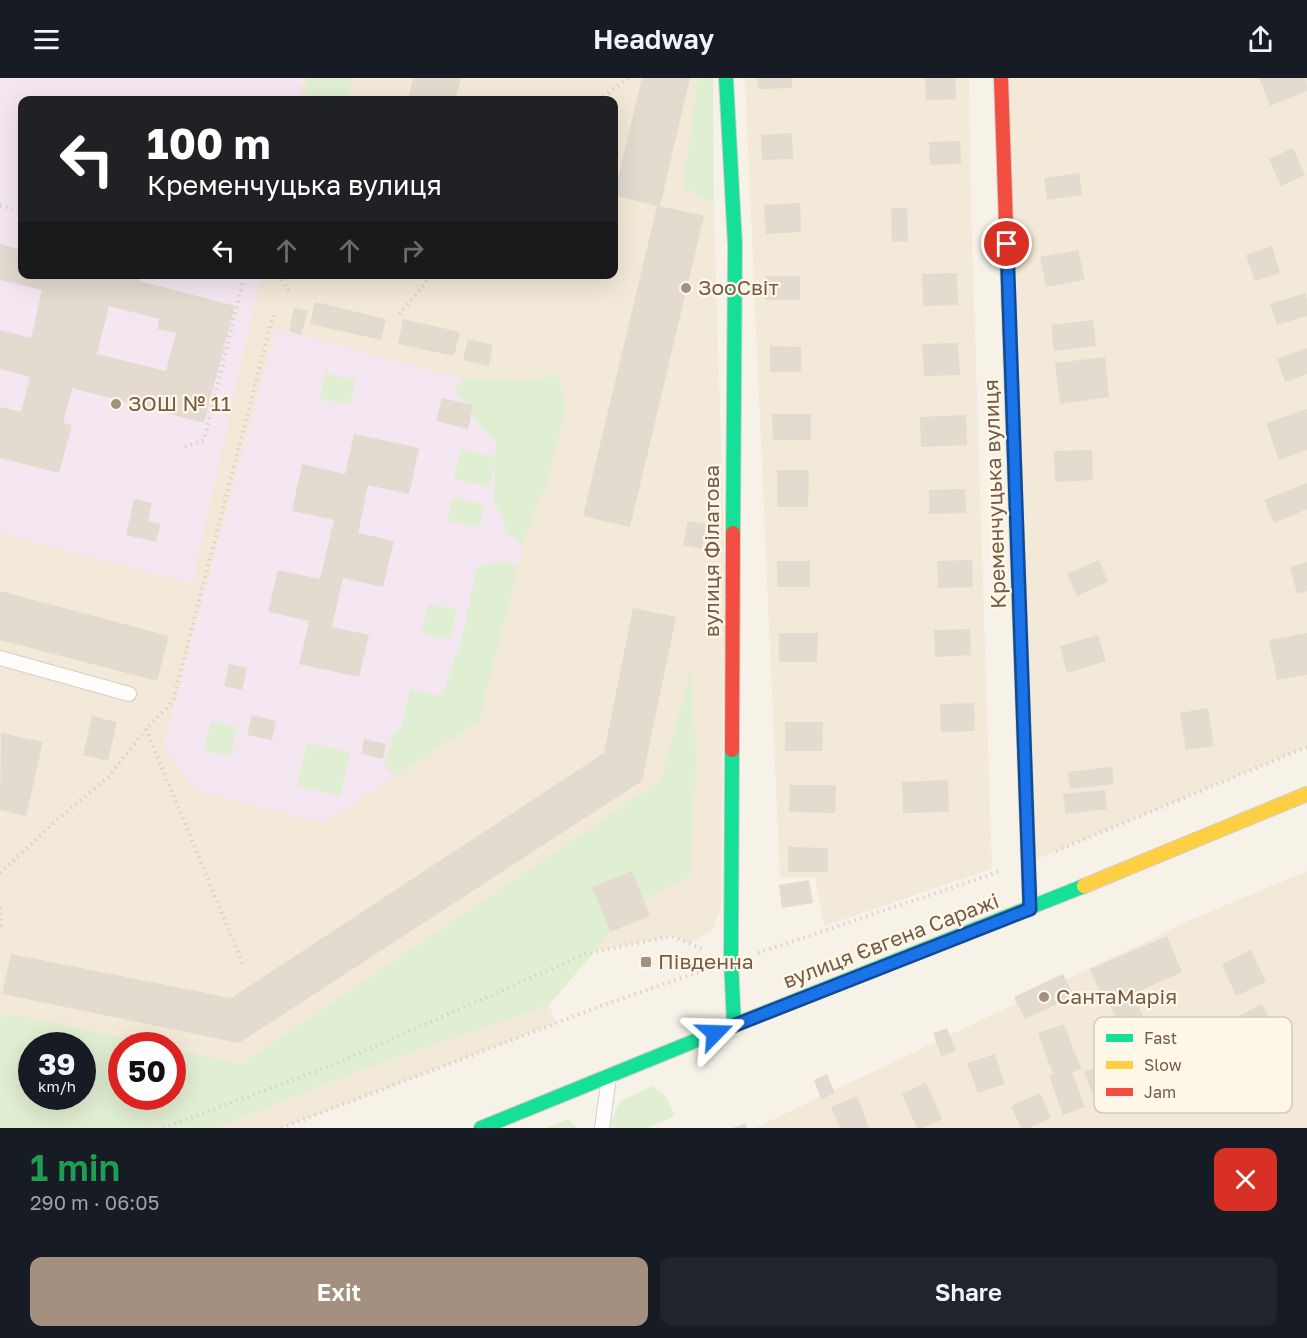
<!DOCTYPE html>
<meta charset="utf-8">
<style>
:root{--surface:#171b24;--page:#20242c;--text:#f1f3f6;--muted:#9ea1a6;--accent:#a3907f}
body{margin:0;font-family:"Golos Text",sans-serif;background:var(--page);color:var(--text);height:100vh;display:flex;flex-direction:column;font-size:22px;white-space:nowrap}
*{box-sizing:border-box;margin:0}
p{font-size:20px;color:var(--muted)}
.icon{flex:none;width:33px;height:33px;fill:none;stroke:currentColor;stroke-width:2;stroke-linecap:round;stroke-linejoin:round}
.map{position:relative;height:1050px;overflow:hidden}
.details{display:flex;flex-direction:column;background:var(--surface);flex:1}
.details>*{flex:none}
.hud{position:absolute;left:18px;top:18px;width:600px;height:183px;border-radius:12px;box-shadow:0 6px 24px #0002;background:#202124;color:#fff;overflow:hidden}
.speed{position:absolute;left:18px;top:954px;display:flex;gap:12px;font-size:30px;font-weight:700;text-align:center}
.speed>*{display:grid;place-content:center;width:78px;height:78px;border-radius:50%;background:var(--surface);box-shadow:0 6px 24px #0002;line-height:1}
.speed small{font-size:15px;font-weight:400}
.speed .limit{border:9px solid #d22;background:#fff;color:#111}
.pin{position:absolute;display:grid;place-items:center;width:51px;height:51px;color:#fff;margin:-26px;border:3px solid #fff;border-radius:50%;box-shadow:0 2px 6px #0007}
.me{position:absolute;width:66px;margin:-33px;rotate:68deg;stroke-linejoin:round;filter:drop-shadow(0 0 4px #0008)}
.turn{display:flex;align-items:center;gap:21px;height:126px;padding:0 30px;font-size:27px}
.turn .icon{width:78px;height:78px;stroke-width:2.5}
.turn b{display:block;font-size:42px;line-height:51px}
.lanes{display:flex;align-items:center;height:57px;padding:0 30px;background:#0003;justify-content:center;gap:30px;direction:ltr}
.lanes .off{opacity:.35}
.round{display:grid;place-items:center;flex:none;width:63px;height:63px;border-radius:12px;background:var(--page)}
.head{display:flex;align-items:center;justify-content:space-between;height:102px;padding:0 30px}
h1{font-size:36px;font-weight:600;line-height:45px;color:#1e9e55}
.action{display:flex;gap:12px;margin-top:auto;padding:12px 30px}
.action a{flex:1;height:69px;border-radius:12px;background:var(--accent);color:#fff;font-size:24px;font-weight:600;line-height:69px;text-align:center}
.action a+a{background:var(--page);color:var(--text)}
header{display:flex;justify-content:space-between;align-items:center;height:78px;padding:0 30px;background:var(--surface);font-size:27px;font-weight:600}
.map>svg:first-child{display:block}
.residential{fill:#f3e9d8;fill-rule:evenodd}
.education{fill:#f4e7f1}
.green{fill:#e0eed2;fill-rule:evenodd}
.building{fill:#e3dad0;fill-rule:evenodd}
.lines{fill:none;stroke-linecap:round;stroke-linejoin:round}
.lane-casing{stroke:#d6cec5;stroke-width:16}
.fast-casing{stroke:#d6cec4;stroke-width:16}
.slow-casing{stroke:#d6cec4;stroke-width:16}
.jam-casing{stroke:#d6cec4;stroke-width:16}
.path{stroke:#d9d2cb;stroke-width:4;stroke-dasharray:1.5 4.5;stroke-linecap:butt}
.lane{stroke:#fefdfc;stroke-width:14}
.fast{stroke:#16e098;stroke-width:14}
.slow{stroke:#ffcf43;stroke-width:14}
.jam{stroke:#f24e42;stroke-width:14}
.route-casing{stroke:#114b97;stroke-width:15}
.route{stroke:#1a73e8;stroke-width:10}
.poi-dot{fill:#a3907f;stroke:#fff8e9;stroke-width:2}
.labels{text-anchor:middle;stroke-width:4.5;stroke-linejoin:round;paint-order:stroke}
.poi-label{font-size:21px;fill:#765b47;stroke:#fff8e9;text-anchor:start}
.street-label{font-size:21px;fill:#765b47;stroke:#fff8e9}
.key{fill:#fff8e9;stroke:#d6c9b8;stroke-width:1.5}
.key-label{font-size:16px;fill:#765b47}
</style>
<header><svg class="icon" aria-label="menu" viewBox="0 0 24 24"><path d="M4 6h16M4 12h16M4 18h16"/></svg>Headway<svg class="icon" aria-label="share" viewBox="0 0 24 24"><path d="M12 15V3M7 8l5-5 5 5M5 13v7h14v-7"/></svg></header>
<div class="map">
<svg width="1307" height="1050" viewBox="0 0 1307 1050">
<rect width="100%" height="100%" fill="#f7f2e8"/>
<!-- residential -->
<g class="residential">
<path d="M 0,0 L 710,0 L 725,492 L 721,831 L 712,853 L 688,865 L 671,858 L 595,873 L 549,927 L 556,945 L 282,1050 L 0,1050 ZM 22,22 L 614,22 L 614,196 L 22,196 ZM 32,968 L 82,968 L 82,1018 L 32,1018 ZM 122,968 L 172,968 L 172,1018 L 122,1018 Z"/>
<polygon points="745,0 969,0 971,128 992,791 824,848 815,800 780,800"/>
<polygon points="1001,0 1307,0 1307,669 1030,784"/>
<polygon points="1307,793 1307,1050 755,1050 1193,841"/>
</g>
<!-- education -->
<g class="education">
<polygon points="0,0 304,0 299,22 22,22 22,196 261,197 192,506 0,455"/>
<polygon points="276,250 552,325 518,488 479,643 324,745 195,712 163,668"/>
</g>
<!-- green -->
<g class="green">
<polygon points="307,0 354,0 346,22 304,22"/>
<polygon points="698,0 713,0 714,126 683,109"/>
<polygon points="325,295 356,301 350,327 319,320"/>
<polygon points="558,295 566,330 549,398 522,466 508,457 494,422 495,384 489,409 454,401 461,371 495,379 496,364 478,345 454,310 466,301 537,302"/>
<polygon points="452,420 484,426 479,449 447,443"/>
<polygon points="502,483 518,488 479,643 395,698 384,688 393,656 404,648 402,647 410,611 442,618 462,560 477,488"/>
<polygon points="428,526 457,532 450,562 422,556"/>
<path d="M 691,591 L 696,680 L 690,798 L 644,823 L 632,793 L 592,809 L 610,854 L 549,927 L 372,988 L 215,1050 L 0,1050 L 0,940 L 11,936 L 155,967 L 122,968 L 122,1018 L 172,1018 L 173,971 L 242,986 L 661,702 ZM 32,968 L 82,968 L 82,1018 L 32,1018 Z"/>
<polygon points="211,643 237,649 231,678 204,673"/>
<polygon points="307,665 350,674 340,718 297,708"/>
<polygon points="652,1008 665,1017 675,1038 648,1050 611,1050 612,1040 621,1023"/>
<polygon points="568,1041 577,1050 546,1050"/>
</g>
<!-- building -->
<g class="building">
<polygon points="413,0 461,0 455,22 408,22"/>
<polygon points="642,0 690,0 660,128 704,138 630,449 583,438 657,128 614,117"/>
<polygon points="757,0 792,0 792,10 758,11"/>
<polygon points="925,0 955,0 956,21 926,22"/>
<polygon points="1259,0 1306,0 1307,13 1270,28"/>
<polygon points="792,55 793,81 762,82 761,57"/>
<polygon points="960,63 961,86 930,87 929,64"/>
<polygon points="1293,70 1305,97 1281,108 1269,81"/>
<polygon points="1079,95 1082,117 1047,122 1044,100"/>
<polygon points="800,125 801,154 766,156 764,127"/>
<polygon points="891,130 907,130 908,163 892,164"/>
<path d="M 0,166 L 22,172 L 22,196 L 141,196 L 140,203 L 235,228 L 204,345 L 72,310 L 63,345 L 72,347 L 59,395 L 0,380 L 0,329 L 21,334 L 30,299 L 0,291 L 0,252 L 31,260 L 42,212 L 0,202 ZM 109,228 L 159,241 L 157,251 L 176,255 L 166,293 L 97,276 Z"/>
<polygon points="1272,168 1280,195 1255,203 1246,177"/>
<polygon points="1078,172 1085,202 1046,209 1040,179"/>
<polygon points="957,195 958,227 923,228 922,196"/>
<rect x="766" y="198" width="34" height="24"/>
<polygon points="1305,215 1307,222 1307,238 1277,247 1270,226"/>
<polygon points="315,224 386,241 381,262 310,246"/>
<polygon points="294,230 308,233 301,257 289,253"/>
<polygon points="403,241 460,254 454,278 398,266"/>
<polygon points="1093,242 1096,268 1054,273 1051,247"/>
<polygon points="468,261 493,267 489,288 463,282"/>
<polygon points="958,265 960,297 924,298 922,266"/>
<polygon points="770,268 801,269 801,294 770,294"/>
<polygon points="1307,270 1307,296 1285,304 1277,281"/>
<polygon points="1105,279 1109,319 1060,326 1055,285"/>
<polygon points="442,320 473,327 468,351 436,343"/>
<polygon points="1307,331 1307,372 1279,382 1266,345"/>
<polygon points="772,336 811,336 811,362 773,362"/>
<polygon points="966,337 967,367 921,369 920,339"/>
<polygon points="354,356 419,370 409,416 368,407 358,455 394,463 383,509 343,500 332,549 369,557 359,599 299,586 309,543 268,534 278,492 320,501 334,442 292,433 302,386 345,396"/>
<polygon points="1092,372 1093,402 1055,404 1054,373"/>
<polygon points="777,392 809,392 808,429 777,429"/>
<polygon points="1307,405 1307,431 1274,445 1264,422"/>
<polygon points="965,411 966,435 929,436 929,412"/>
<polygon points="134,421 152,425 148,443 161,446 156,464 126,457"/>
<polygon points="688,443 706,446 702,471 683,467"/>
<polygon points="972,482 973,509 938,510 937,483"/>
<polygon points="1099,482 1108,504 1077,518 1067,496"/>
<rect x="777" y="483" width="33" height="26"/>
<polygon points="1307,484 1307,513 1297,516 1290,489"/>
<polygon points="0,513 169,558 157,603 0,562"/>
<polygon points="633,530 676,539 642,703 239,965 2,916 11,876 231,920 604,675"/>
<polygon points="970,551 971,577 935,579 934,552"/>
<polygon points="779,555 818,555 817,584 779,584"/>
<polygon points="1307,555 1307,597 1277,602 1269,562"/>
<polygon points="1098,557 1106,583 1067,595 1060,568"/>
<polygon points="229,586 247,590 242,612 224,608"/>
<polygon points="974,625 975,653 941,654 940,626"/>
<polygon points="1208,630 1214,668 1186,672 1180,635"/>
<polygon points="252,637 276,643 272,662 247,657"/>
<polygon points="92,638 117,644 108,683 83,677"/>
<polygon points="785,644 823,644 822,673 785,673"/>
<polygon points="1,655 43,664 26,738 0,732"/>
<polygon points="364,661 386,666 383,681 361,676"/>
<polygon points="1112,689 1114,706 1070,711 1068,694"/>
<polygon points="948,702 949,734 903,735 902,704"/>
<polygon points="790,707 836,707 835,735 789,734"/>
<polygon points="1105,712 1107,731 1066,736 1063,716"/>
<polygon points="788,769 828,770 828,794 788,794"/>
<polygon points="632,793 650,838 610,854 592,809"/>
<polygon points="809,802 813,825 782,830 779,807"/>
<polygon points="1167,858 1182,894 1106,928 1090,891"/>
<polygon points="1251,872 1266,904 1236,918 1222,886"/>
<polygon points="1063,896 1074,918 1025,941 1014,919"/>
<polygon points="1134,918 1147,947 1123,957 1111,928"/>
<polygon points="1262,926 1274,949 1245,964 1233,941"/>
<polygon points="1064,946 1081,991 1072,994 1085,1029 1063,1037 1049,998 1053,996 1038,955"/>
<polygon points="947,950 956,973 941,978 933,955"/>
<polygon points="995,976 1005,1006 978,1015 967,985"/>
<polygon points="1115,981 1126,1007 1094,1020 1084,994"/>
<polygon points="827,996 835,1015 821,1021 814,1002"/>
<polygon points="926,1005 942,1041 922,1050 917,1050 902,1016"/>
<polygon points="1040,1015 1051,1040 1029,1050 1021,1050 1011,1028"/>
<polygon points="857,1018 869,1050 840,1050 831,1029"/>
<polygon points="745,1045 747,1050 733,1050"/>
</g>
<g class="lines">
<defs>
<g id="lane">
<polyline points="0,580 129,616"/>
<polyline points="602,1050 609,999"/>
</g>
<g id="fast">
<polyline points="726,0 735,167 733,455"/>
<polyline points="1010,264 1030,831"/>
<polyline points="732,672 731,883 734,947"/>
<polyline points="481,1050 734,947 1084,808"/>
</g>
<polyline id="slow" points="1084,808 1307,716"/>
<g id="jam">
<polyline points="1001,0 1010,264"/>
<polyline points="732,672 733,455"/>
</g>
</defs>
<!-- lane casing -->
<use href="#lane" class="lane-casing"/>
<!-- fast casing -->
<use href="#fast" class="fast-casing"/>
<!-- slow casing -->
<use href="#slow" class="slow-casing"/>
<!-- jam casing -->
<use href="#jam" class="jam-casing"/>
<!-- path -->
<g class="path">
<polyline points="598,22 628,0"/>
<polyline points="0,128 22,133"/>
<polyline points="279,196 291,217"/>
<polyline points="399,236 424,207 431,196"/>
<polyline points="185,369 204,362 245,196"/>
<polyline points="146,651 243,886"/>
<polyline points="1056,773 1307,669"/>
<polyline points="0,795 57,742 108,699 146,651 173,623 274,234"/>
<polyline points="0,829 1,847 0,848"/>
<polyline points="758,875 1001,793"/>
<polyline points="163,1050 328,989 585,876 671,858 705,872"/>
<polyline points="281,1050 609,925 705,892"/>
</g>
<!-- lane -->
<use href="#lane" class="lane"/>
<!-- fast -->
<use href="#fast" class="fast"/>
<!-- slow -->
<use href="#slow" class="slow"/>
<!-- jam -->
<use href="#jam" class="jam"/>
</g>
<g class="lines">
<defs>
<polyline id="route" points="715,955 1030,831 1007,166"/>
</defs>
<!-- route casing -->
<use href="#route" class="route-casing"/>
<!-- route -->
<use href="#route" class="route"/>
</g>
<!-- markers -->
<g class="poi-dot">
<circle cx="686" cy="210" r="6"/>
<circle cx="116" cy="326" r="6"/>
<rect x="640" y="878" width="12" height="12" rx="3"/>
<circle cx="1044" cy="919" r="6"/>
</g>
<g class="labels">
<!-- poi labels -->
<g class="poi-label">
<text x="698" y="217">ЗооСвiт</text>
<text x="128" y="333">ЗОШ № 11</text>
<text x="658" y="891">Південна</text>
<text x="1056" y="926">СантаМарія</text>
</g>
<!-- street labels -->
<g class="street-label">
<text transform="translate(995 416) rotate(-92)" y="7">Кременчуцька вулиця</text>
<text transform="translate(712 473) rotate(-90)" y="7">вулиця Філатова</text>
<text transform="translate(891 863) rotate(-21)" y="7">вулиця Євгена Саражі</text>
</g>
</g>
<!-- legend -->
<rect x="1094" y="939" width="198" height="96" rx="9" class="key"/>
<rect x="1106" y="956" width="27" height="8" fill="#16e098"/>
<rect x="1106" y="983" width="27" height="8" fill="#ffcf43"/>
<rect x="1106" y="1010" width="27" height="8" fill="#f24e42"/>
<g class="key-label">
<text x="1144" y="966">Fast</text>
<text x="1144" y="993">Slow</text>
<text x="1144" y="1020">Jam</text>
</g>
</svg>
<div class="speed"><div>39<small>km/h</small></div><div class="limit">50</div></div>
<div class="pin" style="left:1007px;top:166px;background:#d93025"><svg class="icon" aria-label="arrive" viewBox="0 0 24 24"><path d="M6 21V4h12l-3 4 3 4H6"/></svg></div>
<svg class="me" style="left:715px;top:955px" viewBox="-20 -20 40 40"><path d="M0-17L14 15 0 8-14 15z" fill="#1a73e8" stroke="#fff" stroke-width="4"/></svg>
<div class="hud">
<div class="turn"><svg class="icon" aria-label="left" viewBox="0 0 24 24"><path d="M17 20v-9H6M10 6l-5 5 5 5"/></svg><div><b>100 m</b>Кременчуцька вулиця</div></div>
<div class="lanes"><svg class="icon" aria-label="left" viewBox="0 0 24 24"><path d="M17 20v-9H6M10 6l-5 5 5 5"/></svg><svg class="icon off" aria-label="ahead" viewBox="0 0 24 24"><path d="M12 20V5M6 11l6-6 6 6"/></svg><svg class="icon off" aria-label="ahead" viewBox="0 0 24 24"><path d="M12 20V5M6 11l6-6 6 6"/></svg><svg class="icon off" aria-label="right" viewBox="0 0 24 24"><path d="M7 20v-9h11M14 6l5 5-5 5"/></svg></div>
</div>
</div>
<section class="details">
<div class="head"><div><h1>1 min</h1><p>290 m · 06:05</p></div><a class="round" style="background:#d93025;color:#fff"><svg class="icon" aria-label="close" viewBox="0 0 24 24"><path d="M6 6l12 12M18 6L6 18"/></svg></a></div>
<div class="action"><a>Exit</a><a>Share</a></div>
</section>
